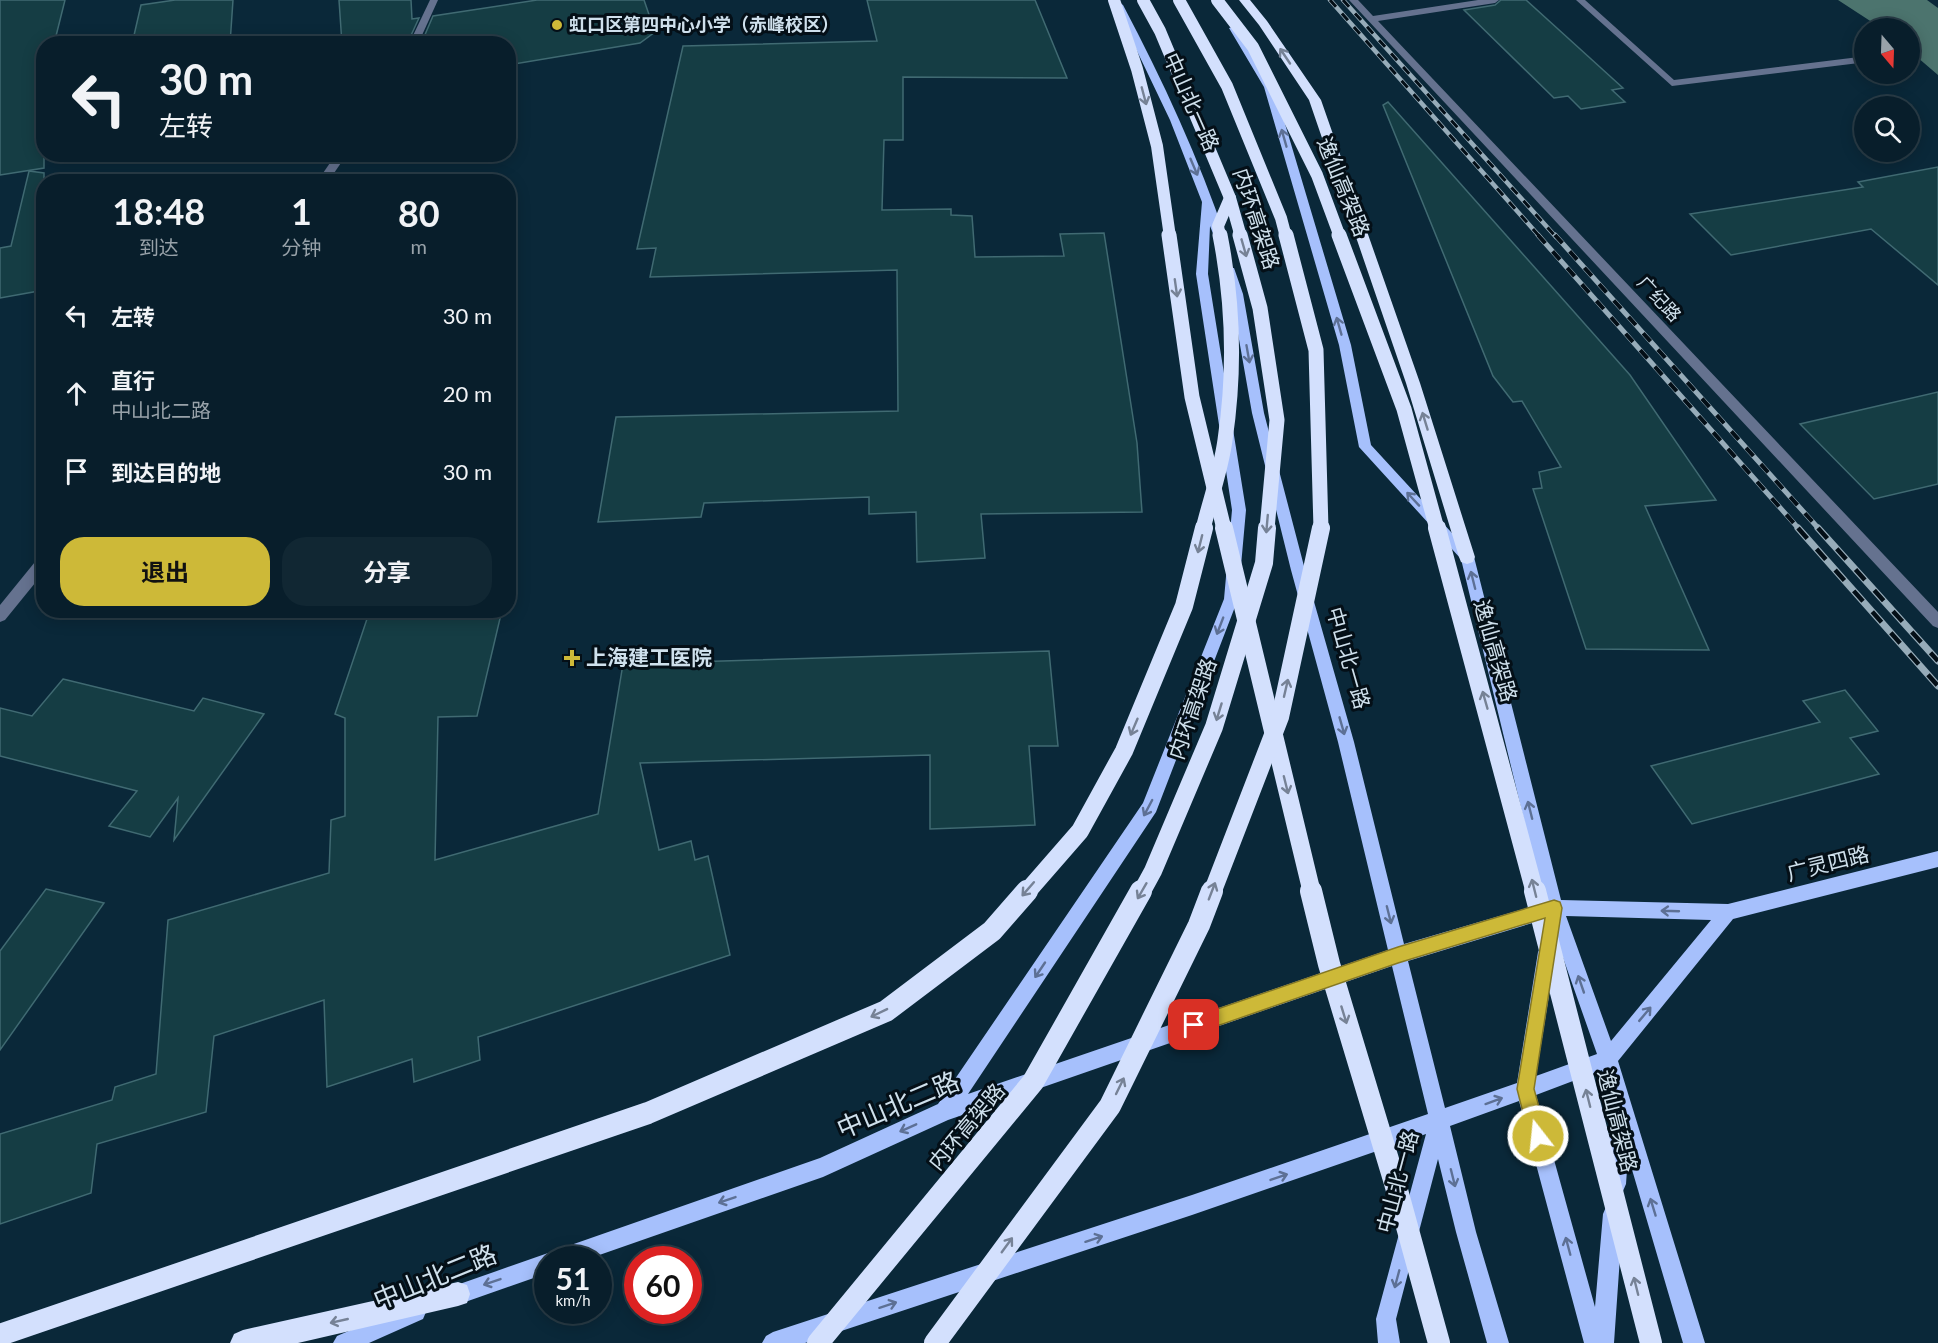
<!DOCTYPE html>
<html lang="zh">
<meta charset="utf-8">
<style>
:root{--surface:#081e2b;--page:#112733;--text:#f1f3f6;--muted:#98a2a9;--line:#293c47;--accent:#cdb938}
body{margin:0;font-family:Lato,"Noto Sans SC",sans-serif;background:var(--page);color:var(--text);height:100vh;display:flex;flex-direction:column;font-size:22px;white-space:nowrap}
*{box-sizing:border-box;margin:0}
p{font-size:20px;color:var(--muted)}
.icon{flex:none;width:33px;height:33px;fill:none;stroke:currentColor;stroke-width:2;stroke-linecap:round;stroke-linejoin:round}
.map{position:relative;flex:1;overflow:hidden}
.side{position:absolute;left:36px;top:174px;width:480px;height:444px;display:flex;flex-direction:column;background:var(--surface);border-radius:24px;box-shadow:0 3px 15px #0003,0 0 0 2px var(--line)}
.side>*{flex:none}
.guide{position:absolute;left:36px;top:36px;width:480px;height:126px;border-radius:24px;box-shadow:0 3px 15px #0003,0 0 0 2px var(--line);background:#081e2b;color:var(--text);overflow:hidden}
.needle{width:39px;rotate:161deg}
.buttons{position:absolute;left:1854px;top:18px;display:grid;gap:12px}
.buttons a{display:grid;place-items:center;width:66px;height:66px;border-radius:50%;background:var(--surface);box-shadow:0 3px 15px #0003,0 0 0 2px var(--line);font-size:30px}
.speed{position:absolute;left:534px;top:1246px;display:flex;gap:12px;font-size:30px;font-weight:700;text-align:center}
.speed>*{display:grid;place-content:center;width:78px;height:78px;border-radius:50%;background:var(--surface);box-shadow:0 3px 15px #0003,0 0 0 2px var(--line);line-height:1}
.speed small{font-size:15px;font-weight:400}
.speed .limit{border:9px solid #d22;background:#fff;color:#111}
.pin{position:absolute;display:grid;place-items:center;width:51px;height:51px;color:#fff;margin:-26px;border-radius:12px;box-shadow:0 3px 9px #0006}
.me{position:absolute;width:66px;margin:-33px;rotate:344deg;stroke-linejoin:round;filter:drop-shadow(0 0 4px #0008)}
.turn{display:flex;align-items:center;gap:21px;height:126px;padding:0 24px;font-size:27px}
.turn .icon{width:78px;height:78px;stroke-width:2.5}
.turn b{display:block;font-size:42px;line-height:51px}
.eta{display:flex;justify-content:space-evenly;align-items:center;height:102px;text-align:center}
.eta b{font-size:36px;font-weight:700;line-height:42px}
.primary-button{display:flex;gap:12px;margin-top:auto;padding:12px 24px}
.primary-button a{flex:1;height:69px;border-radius:24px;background:var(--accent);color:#111;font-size:24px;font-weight:700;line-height:69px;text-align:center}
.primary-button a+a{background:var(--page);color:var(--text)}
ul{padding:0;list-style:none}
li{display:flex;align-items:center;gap:18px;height:78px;padding:0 24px}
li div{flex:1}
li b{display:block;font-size:22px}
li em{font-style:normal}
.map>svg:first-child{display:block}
.water{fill:#4c746e}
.building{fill:#153d44;stroke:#406a72;stroke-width:1.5}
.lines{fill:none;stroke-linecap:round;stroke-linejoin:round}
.minor{fill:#65728f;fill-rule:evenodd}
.major{fill:#a6c0fc;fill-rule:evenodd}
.highway{fill:#d3e0fd;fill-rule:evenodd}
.rail-far2-casing{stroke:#97acb9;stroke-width:4.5}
.rail-far1-casing{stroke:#97acb9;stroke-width:5}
.rail-casing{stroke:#97acb9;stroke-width:7}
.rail-far2{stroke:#040f17;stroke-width:3;stroke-dasharray:9;stroke-linecap:butt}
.rail-far1{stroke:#040f17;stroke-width:4;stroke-dasharray:11;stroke-linecap:butt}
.rail{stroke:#040f17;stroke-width:4.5;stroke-dasharray:14;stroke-linecap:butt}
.highway-bridge-far3{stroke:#d3e0fd;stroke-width:12}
.highway-bridge-far2{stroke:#d3e0fd;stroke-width:15}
.highway-bridge-far1{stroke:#d3e0fd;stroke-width:18}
.highway-bridge{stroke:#d3e0fd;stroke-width:22}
.oneway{stroke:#768296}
.oneway2{stroke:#5d7095}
.route{fill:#cdb938;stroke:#857824;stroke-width:1.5}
.poi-dot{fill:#cdb938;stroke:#040f17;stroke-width:2}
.labels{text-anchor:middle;stroke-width:6;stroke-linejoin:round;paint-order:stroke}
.far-poi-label{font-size:18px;font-weight:bold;fill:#cfe0ec;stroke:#040f17;text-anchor:start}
.far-street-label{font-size:18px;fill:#cfe0ec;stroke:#040f17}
.street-label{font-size:21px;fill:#cfe0ec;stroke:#040f17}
.poi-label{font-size:21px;font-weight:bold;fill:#cfe0ec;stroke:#040f17;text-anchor:start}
.near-street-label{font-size:26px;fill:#cfe0ec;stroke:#040f17}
</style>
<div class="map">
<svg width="1938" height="1343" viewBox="0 0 1938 1343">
<rect width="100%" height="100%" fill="#0a2839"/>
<!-- water -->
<polygon class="water" points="1838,0 1927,0 1938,8 1938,75 1910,51 1910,28 1881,28"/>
<!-- building -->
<g class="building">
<polygon points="0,0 65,0 54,44 44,44 44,168 0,175"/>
<polygon points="175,0 233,0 230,44 132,44 141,5"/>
<polygon points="339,0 411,0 412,19 419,18 407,44 342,44"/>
<polygon points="537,0 644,0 655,32 640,43 508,65 508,44 421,44 433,16"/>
<polygon points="867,0 1035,0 1067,78 903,77 903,140 884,140 882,210 951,209 951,215 972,216 975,257 1064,256 1060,234 1104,233 1137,443 1142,512 981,514 985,558 917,562 916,512 869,514 869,497 704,503 701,517 598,522 616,417 898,411 897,270 650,277 656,248 637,249 683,46 877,41"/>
<polygon points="1501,0 1526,0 1623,88 1612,90 1625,102 1581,109 1568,96 1554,98 1464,10 1495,5"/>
<polygon points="1388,102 1630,375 1716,500 1645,506 1709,650 1586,649 1533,489 1542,488 1539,472 1561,467 1522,401 1513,402 1493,376 1383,105"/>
<polygon points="1938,167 1938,285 1871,229 1731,255 1690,214 1863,187 1858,182"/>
<polygon points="29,171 44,173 44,290 0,298 0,248 11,246"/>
<polygon points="1938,392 1938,484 1874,499 1800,424"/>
<polygon points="370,610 502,610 477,716 438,717 435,860 598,814 623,664 1049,651 1058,746 1029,746 1035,825 930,829 930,755 640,763 659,850 691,841 695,860 708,856 730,955 478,1037 480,1060 414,1082 412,1059 327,1087 324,1000 214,1036 206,1112 97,1144 91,1193 0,1224 0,1134 112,1100 115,1087 156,1074 168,920 329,873 331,820 345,816 345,718 335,714"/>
<polygon points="63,679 194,711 203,698 264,714 174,840 178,798 150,837 109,826 137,791 0,756 0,708 32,716"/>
<polygon points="1845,690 1878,731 1850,738 1879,774 1692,824 1651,766 1820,722 1803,701"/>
<polygon points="46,889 104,903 0,1050 0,951"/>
</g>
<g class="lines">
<!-- minor -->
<g class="minor">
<polygon points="430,0 438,0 418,44 409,44"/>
<polygon points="1349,0 1358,0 1373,16 1478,0 1499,0 1495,3 1378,21 1938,612 1938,628 1933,626"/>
<polygon points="1576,0 1585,0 1674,80 1859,57 1864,60 1859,63 1672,86"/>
<polygon points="336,154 347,154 328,182 317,182"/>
<polygon points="44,556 44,572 5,620 0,622 0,605 39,557"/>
</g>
<!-- major -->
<g class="major">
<path d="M 1119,2 L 1123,5 C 1163,81 1199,158 1226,239 L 1224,241 L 1216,241 L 1210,226 L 1208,274 L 1246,510 L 1238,599 L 1156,812 L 968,1094 L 1388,950 L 1338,742 L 1291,570 L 1252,413 L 1231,294 L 1224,271 L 1226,268 L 1234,268 L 1243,294 L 1264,413 L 1305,570 L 1354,742 L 1404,944 L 1544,903 L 1461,559 L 1359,447 L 1339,345 L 1264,87 L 1229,28 L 1237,26 L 1274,87 L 1351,345 L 1371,445 L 1474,557 L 1561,900 L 1728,904 L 1938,851 L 1938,867 L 1733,919 L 1618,1061 L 1705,1343 L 1683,1343 L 1628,1156 L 1626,1184 L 1623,1191 L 1616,1194 L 1609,1191 L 1606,1184 L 1611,1116 L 1614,1110 L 1602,1070 L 1536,1095 L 1595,1307 L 1603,1214 L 1606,1207 L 1613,1204 L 1620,1207 L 1623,1214 L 1614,1343 L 1584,1343 L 1519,1101 L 1450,1126 L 1476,1232 L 1509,1343 L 1487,1343 L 1456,1232 L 1438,1159 L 1396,1319 L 1400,1343 L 1378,1343 L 1376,1319 L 1426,1134 L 1192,1215 L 805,1343 L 762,1343 L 766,1336 L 773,1332 L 1192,1195 L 1428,1114 L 1392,966 L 948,1120 L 823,1177 L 585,1260 L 548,1260 L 548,1273 L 451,1307 L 444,1304 L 441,1297 L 444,1290 L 451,1287 L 820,1158 L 938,1104 L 1143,803 L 1224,599 L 1232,510 L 1196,274 L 1202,202 L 1170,120 L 1115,5 ZM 1566,916 L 1711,920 L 1611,1041 ZM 1549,918 L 1597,1054 L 1536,1076 L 1556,952 L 1553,946 L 1547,943 L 1541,946 L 1538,952 L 1517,1083 L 1445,1108 L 1408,961 Z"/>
<polygon points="416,1302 423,1305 426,1312 423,1319 369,1343 333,1343 337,1336"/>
</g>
<!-- highway -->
<g class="highway">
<polygon points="1239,0 1250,0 1267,21 1321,100 1420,383 1475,557 1473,562 1467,564 1461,562 1459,557 1406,383 1309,100 1259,25"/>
<polygon points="458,1282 467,1285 470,1294 467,1303 458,1306 298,1343 230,1343 234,1334 243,1330"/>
</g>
<defs>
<g id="rail-far2">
<polyline points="1330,0 1540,237"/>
<polyline points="1343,0 1556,237"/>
</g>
<g id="rail-far1">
<polyline points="1538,235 1799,529"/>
<polyline points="1555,235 1819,529"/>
</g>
<g id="rail">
<polyline points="1798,528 1938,686"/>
<polyline points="1818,528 1938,661"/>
</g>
</defs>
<!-- rail-far2 casing -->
<use href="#rail-far2" class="rail-far2-casing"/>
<!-- rail-far1 casing -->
<use href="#rail-far1" class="rail-far1-casing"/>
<!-- rail casing -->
<use href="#rail" class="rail-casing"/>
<!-- rail-far2 -->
<use href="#rail-far2" class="rail-far2"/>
<!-- rail-far1 -->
<use href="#rail-far1" class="rail-far1"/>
<!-- rail -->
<use href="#rail" class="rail"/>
<!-- highway-bridge-far3 -->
<g class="highway-bridge-far3">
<polyline points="1114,0 1137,69 1157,146 1170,237"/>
<polyline points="1143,0 1160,31 1230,198 1241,237"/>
<polyline points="1179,0 1227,86 1281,218 1286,237"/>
<polyline points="1217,0 1253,47 1317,175 1340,237"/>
<polyline points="1220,237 1218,226 1230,198"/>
</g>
<!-- highway-bridge-far2 -->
<g class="highway-bridge-far2">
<polyline points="1169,235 1192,397 1224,529"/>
<polyline points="1240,235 1260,308 1277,420 1267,529"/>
<polyline points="1286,235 1316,350 1321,529"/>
<polyline points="1339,235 1404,409 1437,529"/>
<path d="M 1203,529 C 1210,500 1221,470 1225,440 C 1235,373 1233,301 1220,235"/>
</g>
<!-- highway-bridge-far1 -->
<g class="highway-bridge-far1">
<polyline points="1224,528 1312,893"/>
<polyline points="1437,528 1535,893"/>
<polyline points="1026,893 1080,831 1124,751 1184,606 1204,528"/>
<polyline points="1141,893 1153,871 1214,727 1264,563 1267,528"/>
<polyline points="1212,893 1280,717 1321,528"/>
</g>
<!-- highway-bridge -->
<g class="highway-bridge">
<polyline points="1311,891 1329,964 1395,1183 1439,1343"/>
<polyline points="1535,891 1651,1343"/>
<polyline points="0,1335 648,1113 886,1011 992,931 1027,891"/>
<polyline points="818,1343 1033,1082 1141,891"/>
<polyline points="935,1343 1110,1106 1199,925 1212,891"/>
</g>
</g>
<!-- one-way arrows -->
<defs><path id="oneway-shaft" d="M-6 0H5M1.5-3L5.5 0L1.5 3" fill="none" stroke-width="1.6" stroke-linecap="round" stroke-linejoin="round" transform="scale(1.5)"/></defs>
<g class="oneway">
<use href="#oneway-shaft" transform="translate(1285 56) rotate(-124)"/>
<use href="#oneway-shaft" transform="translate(1144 96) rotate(75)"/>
<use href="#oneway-shaft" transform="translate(1244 248) rotate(74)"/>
<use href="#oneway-shaft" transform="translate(1176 288) rotate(82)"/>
<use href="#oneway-shaft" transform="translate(1425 421) rotate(-107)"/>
<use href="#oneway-shaft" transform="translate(1267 524) rotate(95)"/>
<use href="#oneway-shaft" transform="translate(1200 544) rotate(104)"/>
<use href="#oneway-shaft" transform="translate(1286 688) rotate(-77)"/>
<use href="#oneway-shaft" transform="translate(1485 700) rotate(-106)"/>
<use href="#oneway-shaft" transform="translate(1219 712) rotate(107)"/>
<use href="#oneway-shaft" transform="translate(1134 727) rotate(113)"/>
<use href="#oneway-shaft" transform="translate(1286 785) rotate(76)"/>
<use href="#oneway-shaft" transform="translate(1534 888) rotate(-104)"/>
<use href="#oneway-shaft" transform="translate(1028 889) rotate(131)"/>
<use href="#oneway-shaft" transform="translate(1142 891) rotate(120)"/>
<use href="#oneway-shaft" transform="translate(1212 891) rotate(-69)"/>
<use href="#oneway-shaft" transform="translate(879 1013) rotate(154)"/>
<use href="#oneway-shaft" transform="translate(1344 1015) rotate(73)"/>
<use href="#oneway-shaft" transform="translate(1120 1086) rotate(-64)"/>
<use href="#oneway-shaft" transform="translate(1588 1098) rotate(-104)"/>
<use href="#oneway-shaft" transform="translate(1007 1245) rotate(-54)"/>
<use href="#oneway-shaft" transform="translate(1636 1286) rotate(-104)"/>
<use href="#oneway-shaft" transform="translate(339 1321) rotate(167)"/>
</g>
<g class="oneway2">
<use href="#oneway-shaft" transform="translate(1284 138) rotate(-106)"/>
<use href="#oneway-shaft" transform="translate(1194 167) rotate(67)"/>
<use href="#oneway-shaft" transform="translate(1339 326) rotate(-106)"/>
<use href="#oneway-shaft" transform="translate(1248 354) rotate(80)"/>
<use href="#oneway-shaft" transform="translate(1413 499) rotate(-133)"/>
<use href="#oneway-shaft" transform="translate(1473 580) rotate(-104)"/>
<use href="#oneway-shaft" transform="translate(1220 626) rotate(111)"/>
<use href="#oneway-shaft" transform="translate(1342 726) rotate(74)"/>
<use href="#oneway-shaft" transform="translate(1148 808) rotate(118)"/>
<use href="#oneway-shaft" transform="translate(1530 810) rotate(-104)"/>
<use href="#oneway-shaft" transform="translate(1670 911) rotate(-178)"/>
<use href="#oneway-shaft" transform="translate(1389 915) rotate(76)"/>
<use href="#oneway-shaft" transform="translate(1040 970) rotate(124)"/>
<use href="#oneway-shaft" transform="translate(1581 984) rotate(-109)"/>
<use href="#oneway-shaft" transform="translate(1645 1014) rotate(-50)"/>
<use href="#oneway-shaft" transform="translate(1494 1101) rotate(-20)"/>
<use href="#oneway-shaft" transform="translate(908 1128) rotate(156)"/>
<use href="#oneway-shaft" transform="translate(1279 1177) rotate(-19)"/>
<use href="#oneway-shaft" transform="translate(1453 1178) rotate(76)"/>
<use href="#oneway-shaft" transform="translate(727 1200) rotate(161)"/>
<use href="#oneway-shaft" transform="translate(1653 1207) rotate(-107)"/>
<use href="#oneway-shaft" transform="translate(1094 1239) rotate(-18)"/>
<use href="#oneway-shaft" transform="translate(1568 1246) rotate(-105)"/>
<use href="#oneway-shaft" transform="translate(1397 1279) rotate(105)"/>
<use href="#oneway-shaft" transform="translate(492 1282) rotate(161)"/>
<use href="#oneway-shaft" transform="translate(888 1305) rotate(-18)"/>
</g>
<!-- route -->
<polygon class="route" points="1554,900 1560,902 1562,908 1534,1089 1547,1136 1544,1142 1538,1144 1532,1142 1529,1136 1517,1089 1545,918 1398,963 1194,1034 1188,1031 1186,1025 1188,1019 1194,1017 1398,947"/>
<!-- markers -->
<g class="poi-dot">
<circle cx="557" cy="25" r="6"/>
<path d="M569 649h6v6h6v6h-6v6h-6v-6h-6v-6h6z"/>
</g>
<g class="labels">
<!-- far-poi labels -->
<g class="far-poi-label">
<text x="569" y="31">虹口区第四中心小学（赤峰校区）</text>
</g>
<!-- far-street labels -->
<g class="far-street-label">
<text transform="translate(1659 299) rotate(47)" y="6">广纪路</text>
</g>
<!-- street labels -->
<g class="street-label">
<text transform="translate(1191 102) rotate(66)" y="7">中山北一路</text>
<text transform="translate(1343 187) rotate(68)" y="7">逸仙高架路</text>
<text transform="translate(1256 219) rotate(72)" y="7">内环高架路</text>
<text transform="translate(1495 651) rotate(74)" y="7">逸仙高架路</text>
<text transform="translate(1348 658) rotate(74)" y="7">中山北一路</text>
<text transform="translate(1193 709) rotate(-71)" y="7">内环高架路</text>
<text transform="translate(1828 864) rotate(-14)" y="7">广灵四路</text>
<text transform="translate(1617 1121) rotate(76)" y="7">逸仙高架路</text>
<text transform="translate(967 1127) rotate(-50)" y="7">内环高架路</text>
<text transform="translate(1398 1182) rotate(-75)" y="7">中山北一路</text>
</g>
<!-- poi labels -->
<g class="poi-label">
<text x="586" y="665">上海建工医院</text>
</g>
<!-- near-street labels -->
<g class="near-street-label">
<text transform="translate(898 1105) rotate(-23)" y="9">中山北二路</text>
<text transform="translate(435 1277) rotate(-22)" y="9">中山北二路</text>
</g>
</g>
</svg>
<div class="buttons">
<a><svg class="needle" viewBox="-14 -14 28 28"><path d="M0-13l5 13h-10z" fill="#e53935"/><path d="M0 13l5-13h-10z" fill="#98a2a9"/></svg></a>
<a><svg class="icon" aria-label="search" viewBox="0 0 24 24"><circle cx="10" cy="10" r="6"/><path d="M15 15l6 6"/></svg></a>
</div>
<div class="speed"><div>51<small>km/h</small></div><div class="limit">60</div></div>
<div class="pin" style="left:1194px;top:1025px;background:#d93025"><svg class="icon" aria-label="arrive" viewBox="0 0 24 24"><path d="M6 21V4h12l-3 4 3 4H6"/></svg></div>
<svg class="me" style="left:1538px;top:1136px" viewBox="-20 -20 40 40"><circle r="17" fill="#cdb938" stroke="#fff" stroke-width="3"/><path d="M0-11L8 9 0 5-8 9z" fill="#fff"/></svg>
<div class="guide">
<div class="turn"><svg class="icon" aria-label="left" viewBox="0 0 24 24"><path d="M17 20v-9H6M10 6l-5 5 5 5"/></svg><div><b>30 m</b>左转</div></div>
</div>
<section class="side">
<div class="eta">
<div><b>18:48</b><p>到达</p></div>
<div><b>1</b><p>分钟</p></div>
<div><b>80</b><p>m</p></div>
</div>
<ul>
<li><svg class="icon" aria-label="left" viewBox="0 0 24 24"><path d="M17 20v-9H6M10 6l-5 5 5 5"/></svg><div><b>左转</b></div><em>30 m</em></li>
<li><svg class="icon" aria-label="ahead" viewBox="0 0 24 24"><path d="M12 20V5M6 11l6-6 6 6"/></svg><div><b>直行</b><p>中山北二路</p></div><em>20 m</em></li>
<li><svg class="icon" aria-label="arrive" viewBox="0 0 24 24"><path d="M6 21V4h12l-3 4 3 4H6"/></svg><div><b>到达目的地</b></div><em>30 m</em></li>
</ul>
<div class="primary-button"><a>退出</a><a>分享</a></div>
</section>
</div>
